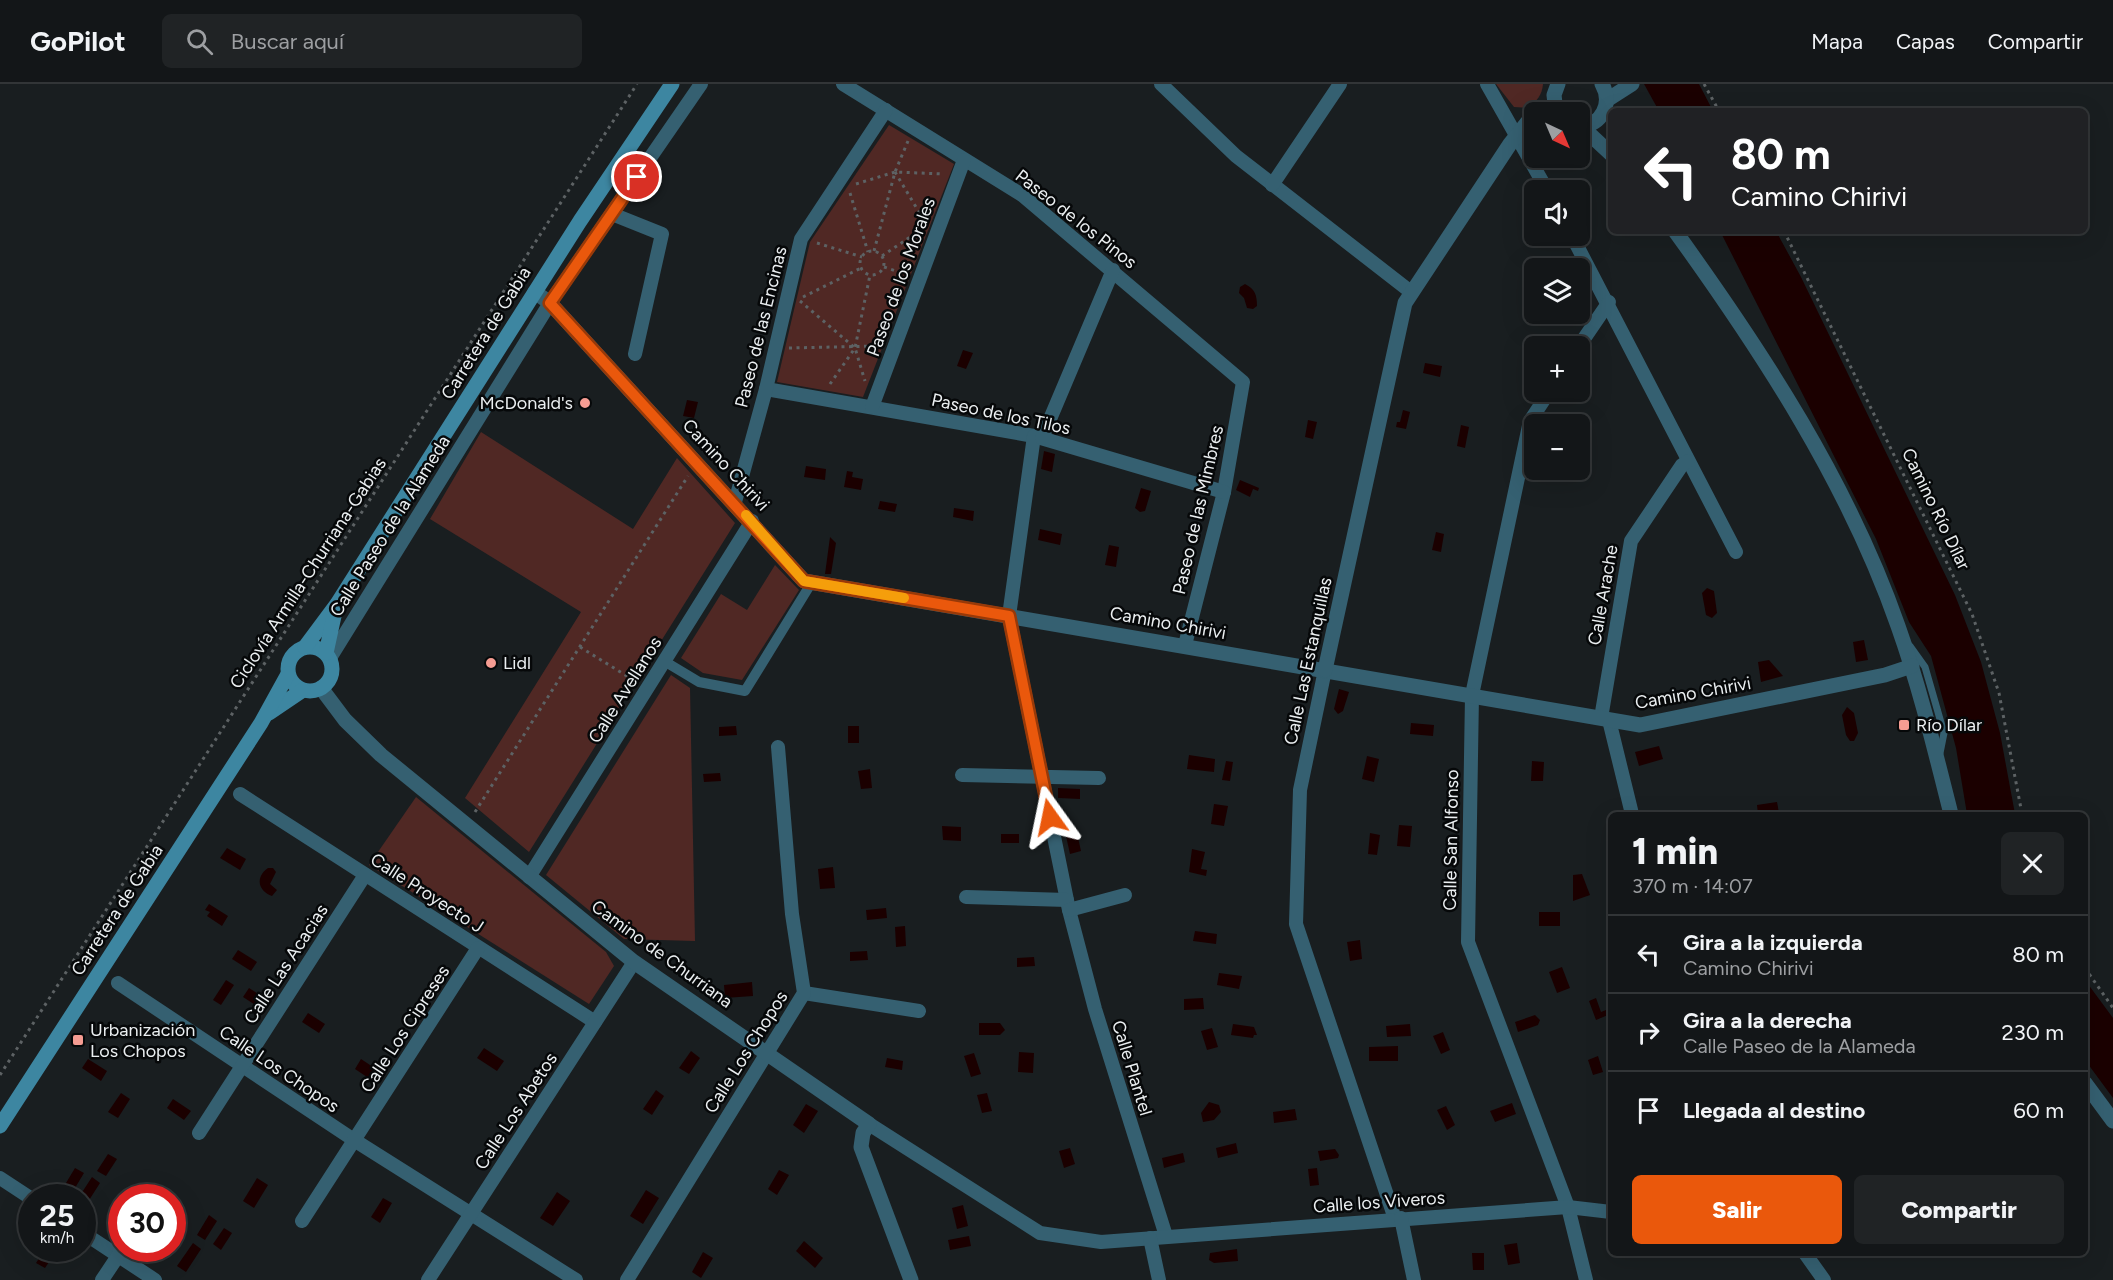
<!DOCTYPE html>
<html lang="es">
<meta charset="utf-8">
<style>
:root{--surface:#131618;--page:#202325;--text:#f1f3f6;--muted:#9d9fa2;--line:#323537;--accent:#ea580c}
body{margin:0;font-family:Figtree,sans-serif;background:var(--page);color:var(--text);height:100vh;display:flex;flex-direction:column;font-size:22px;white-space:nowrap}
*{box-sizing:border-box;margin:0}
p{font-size:20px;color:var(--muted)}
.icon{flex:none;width:33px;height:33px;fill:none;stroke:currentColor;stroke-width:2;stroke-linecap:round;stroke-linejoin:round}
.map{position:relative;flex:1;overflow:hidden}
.side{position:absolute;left:1608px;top:728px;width:480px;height:444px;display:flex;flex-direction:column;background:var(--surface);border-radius:9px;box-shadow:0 6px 24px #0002,0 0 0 2px var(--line)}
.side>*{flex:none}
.guide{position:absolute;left:1608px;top:24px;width:480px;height:126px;border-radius:9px;box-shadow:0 6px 24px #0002,0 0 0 2px var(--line);background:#202124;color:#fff;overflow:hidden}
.needle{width:39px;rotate:136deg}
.tools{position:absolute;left:1524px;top:18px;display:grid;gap:12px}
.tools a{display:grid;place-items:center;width:66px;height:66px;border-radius:9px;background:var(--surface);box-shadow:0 6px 24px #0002,0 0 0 2px var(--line);font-size:30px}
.speed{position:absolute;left:18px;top:1100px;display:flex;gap:12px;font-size:30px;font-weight:700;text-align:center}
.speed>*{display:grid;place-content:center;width:78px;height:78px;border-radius:50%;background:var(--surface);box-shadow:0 6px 24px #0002,0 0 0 2px var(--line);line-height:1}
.speed small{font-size:15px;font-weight:400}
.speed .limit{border:9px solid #d22;background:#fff;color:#111}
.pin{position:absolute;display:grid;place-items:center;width:51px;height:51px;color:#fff;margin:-26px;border:3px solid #fff;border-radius:50%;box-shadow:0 2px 6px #0007}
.me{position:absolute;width:66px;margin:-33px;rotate:348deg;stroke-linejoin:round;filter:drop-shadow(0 0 4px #0008)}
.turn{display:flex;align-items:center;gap:21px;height:126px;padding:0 24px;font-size:27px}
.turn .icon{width:78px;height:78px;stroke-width:2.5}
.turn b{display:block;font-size:42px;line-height:51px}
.round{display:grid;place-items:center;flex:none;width:63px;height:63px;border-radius:9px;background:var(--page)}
.head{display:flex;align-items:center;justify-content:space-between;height:102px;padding:0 24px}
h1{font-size:36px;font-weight:800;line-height:45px}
.cta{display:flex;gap:12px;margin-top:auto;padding:12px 24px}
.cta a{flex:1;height:69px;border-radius:9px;background:var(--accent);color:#fff;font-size:24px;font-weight:800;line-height:69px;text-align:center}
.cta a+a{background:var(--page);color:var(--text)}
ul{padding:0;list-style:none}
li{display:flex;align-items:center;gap:18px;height:78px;padding:0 24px;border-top:2px solid var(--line)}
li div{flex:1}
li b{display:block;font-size:22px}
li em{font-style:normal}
header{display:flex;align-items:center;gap:36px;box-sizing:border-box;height:84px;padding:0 30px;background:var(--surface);border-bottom:2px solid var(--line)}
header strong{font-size:28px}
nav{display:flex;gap:33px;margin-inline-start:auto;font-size:21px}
.search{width:420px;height:54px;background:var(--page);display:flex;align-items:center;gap:15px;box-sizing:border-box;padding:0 21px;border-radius:9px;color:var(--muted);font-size:22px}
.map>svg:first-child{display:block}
.green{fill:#502824}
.water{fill:#1b0000}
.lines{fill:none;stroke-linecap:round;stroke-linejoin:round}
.path{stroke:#5d6264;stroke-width:3;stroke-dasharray:3 4.5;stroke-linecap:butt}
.service{stroke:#356071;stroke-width:7}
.pedestrian{stroke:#356071;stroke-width:10}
.minor{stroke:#356071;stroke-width:14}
.tertiary{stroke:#356071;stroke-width:15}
.secondary{stroke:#3d86a1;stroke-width:15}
.route-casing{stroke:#983908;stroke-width:15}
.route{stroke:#ea580c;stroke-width:10}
.slow{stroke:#f59e0b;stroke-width:10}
.poi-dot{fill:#f59c92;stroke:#060809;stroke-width:2}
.labels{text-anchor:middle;stroke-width:5;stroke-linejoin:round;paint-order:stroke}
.street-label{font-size:18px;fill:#ebeff1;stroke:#060809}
.poi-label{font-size:18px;fill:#ebeff1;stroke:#060809;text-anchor:start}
</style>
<header>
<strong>GoPilot</strong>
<div class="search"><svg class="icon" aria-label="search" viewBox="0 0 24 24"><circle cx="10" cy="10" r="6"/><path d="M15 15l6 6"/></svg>Buscar aquí</div>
<nav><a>Mapa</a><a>Capas</a><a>Compartir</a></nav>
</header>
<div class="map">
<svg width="2113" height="1196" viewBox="0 0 2113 1196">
<rect width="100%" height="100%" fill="#191e20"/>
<!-- green -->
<g class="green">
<path d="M 1496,0 L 1543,0 C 1542,11 1537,17 1528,24 L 1514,23 Z"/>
<polygon points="889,41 954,80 863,313 777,298 810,158"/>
<polygon points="481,348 633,445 677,374 735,439 529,768 465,714 581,528 430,435"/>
<polygon points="775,481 799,506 742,596 703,589 681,574 721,510 747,526"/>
<polygon points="671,591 690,604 695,857 624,855 546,791"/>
<polygon points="416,713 606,868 614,882 589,920 369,781"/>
</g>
<!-- water -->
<g class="water">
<polygon points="1644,0 1699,0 1713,27 1659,27"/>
<polygon points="1720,147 1776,147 1801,193 1955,511 1981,578 2000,649 2015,730 1967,730 1956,664 1931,572 1909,538 1876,455"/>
<path d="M 1245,200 C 1255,205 1257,211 1257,222 L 1253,225 L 1247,224 L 1244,214 L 1239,209 L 1240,203 Z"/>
<polygon points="963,266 973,269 966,285 957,282"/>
<polygon points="1425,279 1442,282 1440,293 1423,289"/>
<polygon points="687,316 698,318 694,334 683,332"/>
<polygon points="1403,326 1410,328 1406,345 1396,343 1397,338 1400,338"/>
<polygon points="1308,336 1317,338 1313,355 1305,353"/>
<polygon points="1461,341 1469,343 1465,364 1457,362"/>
<polygon points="1044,367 1055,370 1052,388 1041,385"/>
<polygon points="806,382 826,385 825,396 804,393"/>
<polygon points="847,387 853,388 852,393 863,395 861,406 844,403"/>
<polygon points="1240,396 1259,404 1258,407 1253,405 1250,413 1236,406"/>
<polygon points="1141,404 1151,407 1145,427 1140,428 1135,424"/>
<polygon points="880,417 897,420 895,428 878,425"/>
<polygon points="954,424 974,427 973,437 953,433"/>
<polygon points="1040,445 1062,450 1060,461 1038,456"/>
<polygon points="1436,448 1444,450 1441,468 1432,466"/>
<polygon points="830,453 836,459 831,490 825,490"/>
<polygon points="1109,461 1119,463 1116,483 1105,481"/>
<polygon points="1707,504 1714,507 1717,529 1712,534 1706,531 1702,509"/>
<polygon points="1864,556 1868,576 1856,578 1853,558"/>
<polygon points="1769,576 1783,592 1761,598 1758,578"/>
<polygon points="1339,605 1349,608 1343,627 1338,630 1334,625"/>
<polygon points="1847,623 1854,629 1858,649 1854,657 1850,657 1846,651 1842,631"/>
<polygon points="1411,639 1434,641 1433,652 1410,650"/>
<polygon points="736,642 737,651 719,652 719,643"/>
<rect x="848" y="642" width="11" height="17"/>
<polygon points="1659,662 1663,675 1639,682 1635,668"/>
<polygon points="1189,671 1215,675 1214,688 1187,685"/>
<polygon points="1367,672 1379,675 1374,698 1362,695"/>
<polygon points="1226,677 1233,678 1230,697 1222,696"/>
<polygon points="1532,677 1544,678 1543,697 1531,697"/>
<polygon points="870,685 872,704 861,705 858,687"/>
<polygon points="720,689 721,697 704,698 703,690"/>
<polygon points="1058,704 1080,705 1080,715 1058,714"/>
<polygon points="1777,718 1779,729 1758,730 1757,721"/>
<polygon points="1214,720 1228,722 1224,742 1211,740"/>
<polygon points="1399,741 1412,742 1410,763 1397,762"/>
<polygon points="942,742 961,743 961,757 943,756"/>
<polygon points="1077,749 1081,767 1070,770 1066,752"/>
<polygon points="1370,749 1380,751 1377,771 1368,770"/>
<rect x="1001" y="750" width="18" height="9"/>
<polygon points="227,764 246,775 240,786 220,774"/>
<polygon points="1192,765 1205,768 1201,785 1207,786 1206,792 1189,788"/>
<polygon points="833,783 835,804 820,805 818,785"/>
<path d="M 268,784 L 273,784 L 276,788 L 270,800 L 277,806 L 272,812 C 258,807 255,793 268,784 Z"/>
<polygon points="1582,790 1590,811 1573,817 1573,791"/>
<polygon points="209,820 228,832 222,842 207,832 210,828 205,826"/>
<polygon points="886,824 887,834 867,836 866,826"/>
<rect x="1539" y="828" width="21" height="14"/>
<polygon points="905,842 906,862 896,863 895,843"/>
<polygon points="1195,847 1217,850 1216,860 1193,857"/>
<polygon points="1360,856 1362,875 1350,877 1347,858"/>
<polygon points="238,866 257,878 251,887 232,875"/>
<polygon points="867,867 868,876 850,877 850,868"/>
<polygon points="1034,873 1035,882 1017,883 1017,874"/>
<polygon points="1562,883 1570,904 1557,909 1549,888"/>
<polygon points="1219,889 1242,892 1239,905 1217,901"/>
<polygon points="226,896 234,901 221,921 213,916"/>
<polygon points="2085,896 2113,934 2113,1014 2085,976"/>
<polygon points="752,898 753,912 725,914 724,901"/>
<polygon points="249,904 266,915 260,924 243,913"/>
<polygon points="1203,914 1204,925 1184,926 1184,915"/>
<polygon points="1596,914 1601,928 1606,926 1608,931 1596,936 1589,917"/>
<polygon points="308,929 325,940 319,949 302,938"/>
<polygon points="1535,931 1540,936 1538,941 1518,948 1515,938"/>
<polygon points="979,939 1000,939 1005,946 1000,951 979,951"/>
<polygon points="1233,940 1254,943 1257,951 1254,951 1253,954 1231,951"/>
<polygon points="1410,940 1411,952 1387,953 1386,942"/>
<polygon points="1212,944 1218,963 1207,966 1201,947"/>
<polygon points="1443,948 1450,966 1441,970 1433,952"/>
<polygon points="1398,962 1398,977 1369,977 1369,963"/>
<polygon points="484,964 504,977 497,987 477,974"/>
<polygon points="691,967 700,974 689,990 679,984"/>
<polygon points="1019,968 1034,969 1033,989 1018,988"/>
<polygon points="974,969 981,990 971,993 964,972"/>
<polygon points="1598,972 1603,988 1593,991 1588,976"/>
<polygon points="887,974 903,977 902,986 885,983"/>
<polygon points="88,975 107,987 101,997 82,984"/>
<polygon points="361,975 382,989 376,999 355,985"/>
<polygon points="656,1006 664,1012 652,1031 643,1025"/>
<polygon points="121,1009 130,1015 118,1034 108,1028"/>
<polygon points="987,1009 992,1027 982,1029 977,1011"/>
<polygon points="173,1015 191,1027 184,1036 167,1024"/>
<polygon points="1209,1018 1219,1021 1221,1028 1214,1036 1203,1038 1201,1029"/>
<polygon points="1512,1019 1516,1030 1495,1038 1490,1027"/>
<polygon points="806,1020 818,1027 804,1049 793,1041"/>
<polygon points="1446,1022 1455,1041 1447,1046 1437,1026"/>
<polygon points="1295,1025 1297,1036 1274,1039 1273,1028"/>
<polygon points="1236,1059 1238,1069 1218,1074 1216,1064"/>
<polygon points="1070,1064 1075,1080 1064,1084 1059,1067"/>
<polygon points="1335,1065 1339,1071 1338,1074 1320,1077 1318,1067"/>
<polygon points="1183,1069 1185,1078 1164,1084 1162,1074"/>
<polygon points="108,1070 117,1075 106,1092 97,1087"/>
<polygon points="75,1084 84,1089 72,1109 63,1104"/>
<polygon points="1317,1084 1319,1101 1310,1102 1308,1085"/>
<polygon points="779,1086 789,1091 777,1111 768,1105"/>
<polygon points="92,1093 100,1099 84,1124 82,1113 79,1113"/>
<polygon points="257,1094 268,1101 254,1124 243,1117"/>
<polygon points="646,1106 659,1114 643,1140 630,1132"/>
<polygon points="557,1108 570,1117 553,1142 540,1134"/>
<polygon points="383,1114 392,1119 380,1139 371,1133"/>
<polygon points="963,1121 968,1142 957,1145 952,1124"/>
<polygon points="209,1131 217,1137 205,1156 197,1151"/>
<polygon points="224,1144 232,1149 221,1166 213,1160"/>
<polygon points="969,1152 971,1162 950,1166 948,1156"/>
<polygon points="804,1157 823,1174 815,1184 796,1167"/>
<polygon points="193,1159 201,1165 186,1188 177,1182"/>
<polygon points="1517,1159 1520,1179 1508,1181 1504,1161"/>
<polygon points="46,1164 52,1164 55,1169 45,1184 36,1179"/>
<polygon points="1237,1165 1238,1177 1214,1179 1209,1176 1210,1169"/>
<polygon points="703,1168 713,1174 701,1194 692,1188"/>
<polygon points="1472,1169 1484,1169 1484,1186 1473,1186"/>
</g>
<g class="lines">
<!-- path -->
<g class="path">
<polyline points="1704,0 1719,27"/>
<polyline points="895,88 925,138"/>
<polyline points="856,100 895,88 943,90"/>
<polyline points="850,109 868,168"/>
<polyline points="1784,147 1972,530 1999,609 2022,730"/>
<polyline points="817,159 862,173"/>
<circle cx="872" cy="179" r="12"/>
<polyline points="874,167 895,88 908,57"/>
<polyline points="882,172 922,145"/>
<polyline points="884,183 905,190"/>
<polyline points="803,213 861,184"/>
<polyline points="800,217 855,264 865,297"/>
<polyline points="789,264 879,262"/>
<polyline points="830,300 855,264 870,191"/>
<polyline points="580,563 635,597"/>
<polyline points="475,728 688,392"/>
<polyline points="2085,884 2113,924"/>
<polyline points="0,991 637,0"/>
</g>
<!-- service -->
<polyline class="service" points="1910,562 1925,583 1944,649 1940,669"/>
<!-- pedestrian -->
<polyline class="pedestrian" points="664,577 699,598 745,607 812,498"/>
<!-- minor -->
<g class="minor">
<polyline points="843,0 1022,111 1243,298 1224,408 1185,561"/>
<polyline points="1161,0 1236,72 1411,208"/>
<polyline points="1487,0 1547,106"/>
<polyline points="1272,101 1340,0"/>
<polyline points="612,130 662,150 635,270"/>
<polyline points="1572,152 1736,468"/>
<polyline points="1579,262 1609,218"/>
<polyline points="766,305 1034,352 1224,408"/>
<polyline points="1549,308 1530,337 1472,611 1468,858 1568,1123 1586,1196"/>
<polyline points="872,323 964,76"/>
<polyline points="1034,352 1009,532 1069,826 1095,925 1166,1152"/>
<polyline points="1042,354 1113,186"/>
<polyline points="735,418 766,305 801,155 886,26"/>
<polyline points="330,574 550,219 701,0"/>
<polyline points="1325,586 1300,706 1296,840 1395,1135"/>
<polyline points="1601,634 1631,457 1682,381 1688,377"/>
<polyline points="1609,636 1632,730"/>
<polyline points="962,691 1099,694"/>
<polyline points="240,710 595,938"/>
<polyline points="529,793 752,437"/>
<polyline points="966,813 1067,816"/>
<polyline points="1069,826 1125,811"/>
<polyline points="118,899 354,1056 576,1196"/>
<polyline points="804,909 919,927"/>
<polyline points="869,1040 1040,1149 1101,1158 1568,1123 1611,1128"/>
<polyline points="199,1049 365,791"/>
<polyline points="0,1094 32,1115"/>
<polyline points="1401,1134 1414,1196"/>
<polyline points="302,1137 478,864"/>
<polyline points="82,1148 155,1196"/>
<polyline points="1150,1154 1159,1196"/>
<polyline points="1804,1168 1824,1196"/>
<polyline points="102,1196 122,1166"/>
<polyline points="428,1196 634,878"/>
<polyline points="627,1196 804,909 792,830 778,663"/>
</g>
<!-- tertiary -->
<g class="tertiary">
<polyline points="1607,16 1632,0"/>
<polyline points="1556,28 1554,11 1558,0"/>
<path d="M 1580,43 C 1602,41 1613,19 1602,0"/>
<polyline points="1582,43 1611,70"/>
<path d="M 1675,147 C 1763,269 1848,399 1898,542 C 1920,604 1935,667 1951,730"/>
<polyline points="535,208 550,219 804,497 1640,641 1885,591 1912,582"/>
<polyline points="1325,586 1405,219 1510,60 1534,30"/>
<polyline points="321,604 345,636 381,671 634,878 869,1040 863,1049 861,1063 911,1196"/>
<polyline points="2085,999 2113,1037"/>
</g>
<!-- secondary -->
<g class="secondary">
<circle cx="310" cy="585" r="22"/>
<polyline points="305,563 337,520 580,137 672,0"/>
<polyline points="326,569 336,523"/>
<polyline points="269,629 303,606"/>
<polyline points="0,1042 261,639 288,590"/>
</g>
</g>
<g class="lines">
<defs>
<polyline id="route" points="637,93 550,219 804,497 1009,532 1050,733"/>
</defs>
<!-- route casing -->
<use href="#route" class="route-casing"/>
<!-- route -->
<use href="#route" class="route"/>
<!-- slow -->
<polyline class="slow" points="746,431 804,497 904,514"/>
</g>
<!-- markers -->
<g class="poi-dot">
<circle cx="585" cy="319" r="6"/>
<circle cx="491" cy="579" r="6"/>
<rect x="1898" y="635" width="12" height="12" rx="3"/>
<rect x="72" y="950" width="12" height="12" rx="3"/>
</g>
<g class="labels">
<!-- street labels -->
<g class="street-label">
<text transform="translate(1076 135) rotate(38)" y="6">Paseo de los Pinos</text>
<text transform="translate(901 193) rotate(-70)" y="6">Paseo de los Morales</text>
<text transform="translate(761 243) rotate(-76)" y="6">Paseo de las Encinas</text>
<text transform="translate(486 249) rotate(-58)" y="6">Carretera de Gabia</text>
<text transform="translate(1001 330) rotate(12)" y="6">Paseo de los Tilos</text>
<text transform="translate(726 381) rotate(47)" y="6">Camino Chirivi</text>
<text transform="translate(1936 425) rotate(64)" y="6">Camino Río Dílar</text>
<text transform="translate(1198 426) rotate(-77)" y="6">Paseo de las Mimbres</text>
<text transform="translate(390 442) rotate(-58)" y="6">Calle Paseo de la Alameda</text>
<text transform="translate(308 489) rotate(-57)" y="6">Ciclovía Armilla-Churriana-Gabias</text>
<text transform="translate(1603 511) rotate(-80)" y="6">Calle Arache</text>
<text transform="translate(1168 539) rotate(10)" y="6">Camino Chirivi</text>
<text transform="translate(1308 577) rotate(-78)" y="6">Calle Las Estanquillas</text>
<text transform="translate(625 606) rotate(-58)" y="6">Calle Avellanos</text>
<text transform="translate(1693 609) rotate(-10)" y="6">Camino Chirivi</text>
<text transform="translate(1451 756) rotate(-89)" y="6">Calle San Alfonso</text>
<text transform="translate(427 809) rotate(33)" y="6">Calle Proyecto J</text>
<text transform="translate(117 826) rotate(-57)" y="6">Carretera de Gabia</text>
<text transform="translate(662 870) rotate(36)" y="6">Camino de Churriana</text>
<text transform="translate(286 880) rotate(-57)" y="6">Calle Las Acacias</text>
<text transform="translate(405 945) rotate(-57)" y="6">Calle Los Cipreses</text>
<text transform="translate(746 968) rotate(-58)" y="6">Calle Los Chopos</text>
<text transform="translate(1132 984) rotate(73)" y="6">Calle Plantel</text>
<text transform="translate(279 985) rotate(34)" y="6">Calle Los Chopos</text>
<text transform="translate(516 1027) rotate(-57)" y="6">Calle Los Abetos</text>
<text transform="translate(1379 1118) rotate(-4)" y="6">Calle los Viveros</text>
</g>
<!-- poi labels -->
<g class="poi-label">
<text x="573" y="325" text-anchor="end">McDonald's</text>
<text x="503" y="585">Lidl</text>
<text x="1916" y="647">Río Dílar</text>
<text x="90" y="952">Urbanización<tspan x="90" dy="21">Los Chopos</tspan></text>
</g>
</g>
</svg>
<div class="tools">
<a><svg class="needle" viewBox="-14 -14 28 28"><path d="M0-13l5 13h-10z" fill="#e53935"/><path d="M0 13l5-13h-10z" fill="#9d9fa2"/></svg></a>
<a><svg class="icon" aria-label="sound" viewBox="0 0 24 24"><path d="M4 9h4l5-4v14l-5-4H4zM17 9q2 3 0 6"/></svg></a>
<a><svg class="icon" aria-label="layers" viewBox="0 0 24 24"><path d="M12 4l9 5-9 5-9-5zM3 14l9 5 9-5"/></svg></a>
<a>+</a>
<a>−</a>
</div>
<div class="speed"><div>25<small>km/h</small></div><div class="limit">30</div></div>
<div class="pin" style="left:637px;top:93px;background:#d93025"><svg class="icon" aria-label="arrive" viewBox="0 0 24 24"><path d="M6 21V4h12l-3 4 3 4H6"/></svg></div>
<svg class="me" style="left:1050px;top:733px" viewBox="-20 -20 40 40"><path d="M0-17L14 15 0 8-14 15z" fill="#ea580c" stroke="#fff" stroke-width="4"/></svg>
<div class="guide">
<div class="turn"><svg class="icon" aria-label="left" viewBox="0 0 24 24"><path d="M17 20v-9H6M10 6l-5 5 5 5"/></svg><div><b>80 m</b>Camino Chirivi</div></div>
</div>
<section class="side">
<div class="head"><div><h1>1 min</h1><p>370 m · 14:07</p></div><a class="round"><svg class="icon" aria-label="close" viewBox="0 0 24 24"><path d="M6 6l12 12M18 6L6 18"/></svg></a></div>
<ul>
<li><svg class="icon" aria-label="left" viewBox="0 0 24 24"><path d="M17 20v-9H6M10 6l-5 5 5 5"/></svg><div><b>Gira a la izquierda</b><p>Camino Chirivi</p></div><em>80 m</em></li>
<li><svg class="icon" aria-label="right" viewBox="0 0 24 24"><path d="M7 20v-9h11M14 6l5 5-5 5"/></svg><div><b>Gira a la derecha</b><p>Calle Paseo de la Alameda</p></div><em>230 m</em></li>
<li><svg class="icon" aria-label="arrive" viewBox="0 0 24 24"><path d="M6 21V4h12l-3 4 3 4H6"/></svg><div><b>Llegada al destino</b></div><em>60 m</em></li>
</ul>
<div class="cta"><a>Salir</a><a>Compartir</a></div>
</section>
</div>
